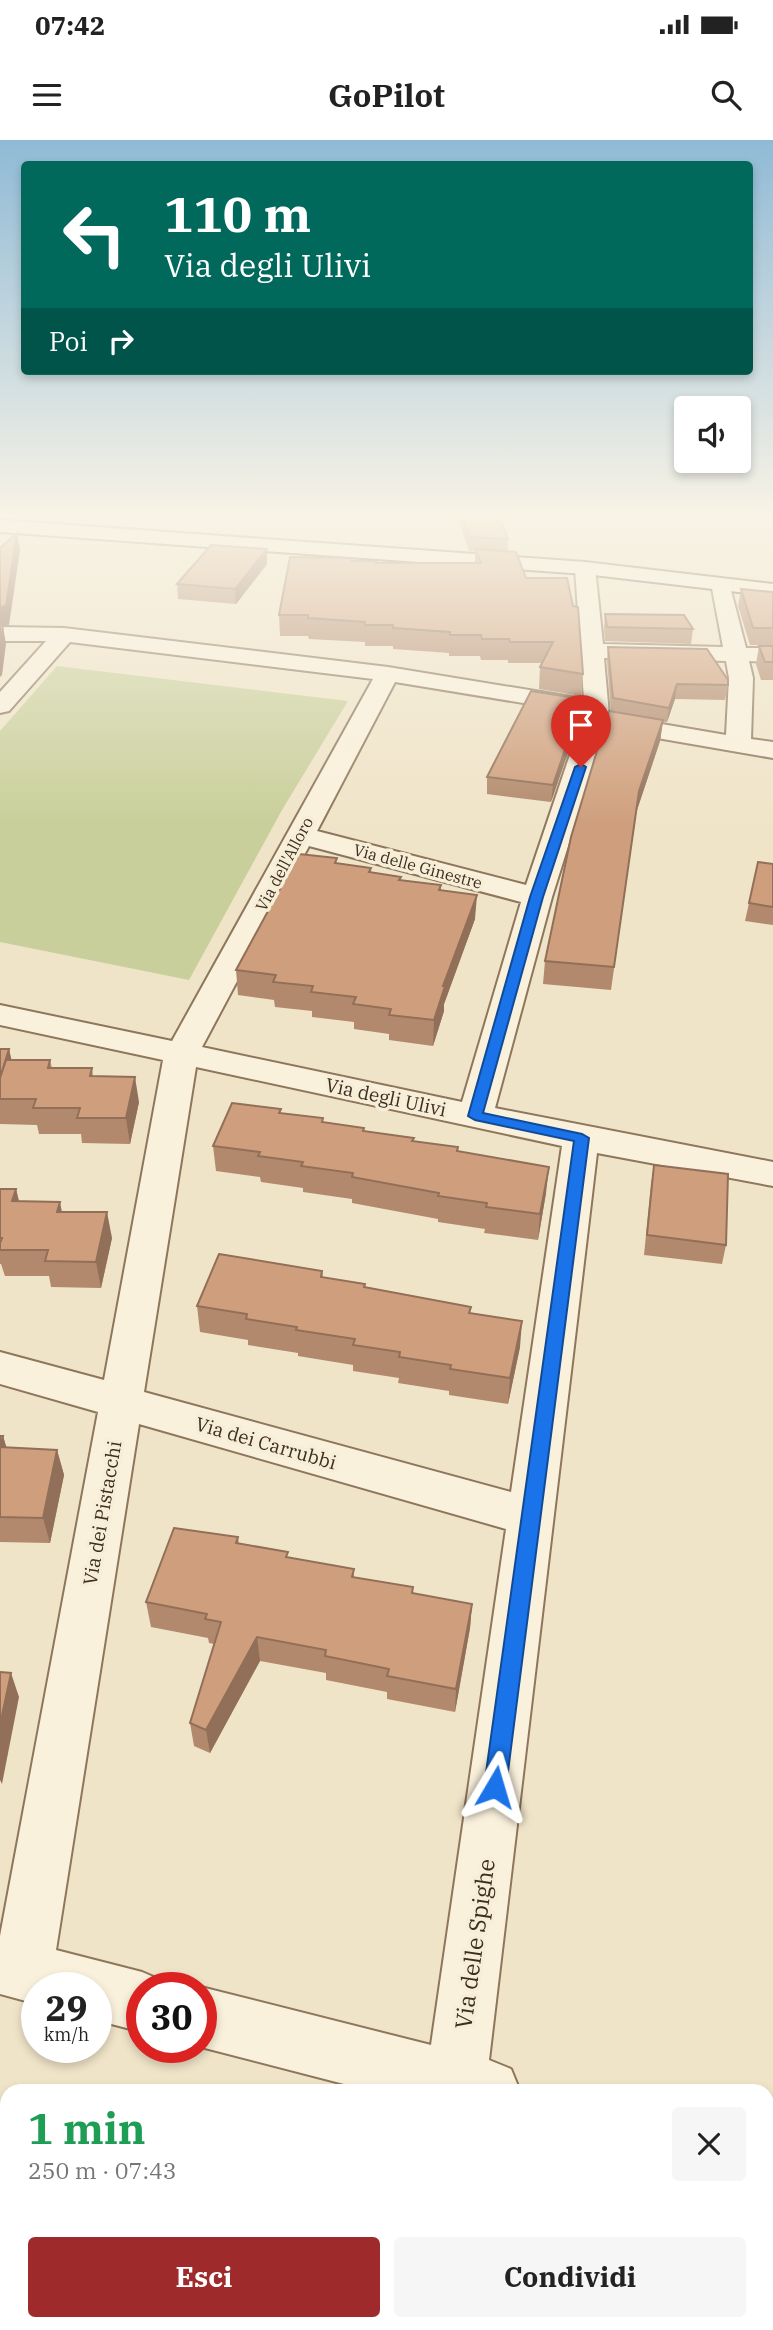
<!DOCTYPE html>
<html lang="it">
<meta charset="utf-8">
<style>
:root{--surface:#fff;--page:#f6f6f6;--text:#222;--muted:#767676;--accent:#9e2a2b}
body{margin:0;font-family:"IBM Plex Serif",serif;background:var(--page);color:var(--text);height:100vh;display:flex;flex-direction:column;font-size:26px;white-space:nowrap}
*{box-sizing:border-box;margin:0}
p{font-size:23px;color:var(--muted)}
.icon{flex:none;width:38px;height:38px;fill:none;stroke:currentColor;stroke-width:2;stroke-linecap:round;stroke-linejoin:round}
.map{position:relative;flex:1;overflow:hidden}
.panel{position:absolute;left:0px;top:1944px;width:774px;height:247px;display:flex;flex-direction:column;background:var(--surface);border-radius:21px 21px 0 0;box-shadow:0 4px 10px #0003}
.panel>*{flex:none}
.guide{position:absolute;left:21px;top:21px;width:732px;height:214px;border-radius:7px;box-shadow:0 4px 10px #0003;background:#00695c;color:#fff;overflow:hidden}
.tools{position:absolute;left:674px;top:256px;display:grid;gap:14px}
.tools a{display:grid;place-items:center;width:77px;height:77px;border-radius:7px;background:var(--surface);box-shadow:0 4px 10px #0003;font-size:35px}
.speed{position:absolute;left:21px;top:1832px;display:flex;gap:14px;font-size:35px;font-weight:700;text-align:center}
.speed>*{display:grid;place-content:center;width:91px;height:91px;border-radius:50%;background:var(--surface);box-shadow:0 4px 10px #0003;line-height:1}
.speed small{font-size:18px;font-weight:400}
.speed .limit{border:10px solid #d22;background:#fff;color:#111}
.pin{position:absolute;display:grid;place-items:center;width:60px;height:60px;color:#fff;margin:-72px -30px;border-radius:50% 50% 50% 0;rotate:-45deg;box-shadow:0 0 7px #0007}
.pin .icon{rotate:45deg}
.me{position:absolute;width:77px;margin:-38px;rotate:7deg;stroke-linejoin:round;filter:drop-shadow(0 0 5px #0008)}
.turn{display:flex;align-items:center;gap:24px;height:147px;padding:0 28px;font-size:32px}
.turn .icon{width:91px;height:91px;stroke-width:2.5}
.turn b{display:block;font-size:49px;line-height:60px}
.then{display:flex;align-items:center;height:66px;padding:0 28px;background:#0003;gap:14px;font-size:26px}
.round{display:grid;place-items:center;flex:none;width:74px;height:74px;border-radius:7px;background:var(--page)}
.head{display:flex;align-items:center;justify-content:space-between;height:119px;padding:0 28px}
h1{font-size:42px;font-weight:800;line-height:52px;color:#1e9e55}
.button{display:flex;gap:14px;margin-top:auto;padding:14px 28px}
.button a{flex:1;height:80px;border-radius:7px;background:var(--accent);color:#fff;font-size:28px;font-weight:800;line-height:80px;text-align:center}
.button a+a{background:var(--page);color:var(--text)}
.status{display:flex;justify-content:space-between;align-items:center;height:49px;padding:0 35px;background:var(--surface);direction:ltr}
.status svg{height:19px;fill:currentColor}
header{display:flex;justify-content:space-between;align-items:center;height:91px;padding:0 28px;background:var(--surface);font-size:32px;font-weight:800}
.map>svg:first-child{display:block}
.green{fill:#c9cf9b}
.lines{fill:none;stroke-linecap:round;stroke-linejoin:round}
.minor-casing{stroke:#8d765c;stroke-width:4}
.secondary-casing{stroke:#6f573f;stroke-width:4}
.minor{fill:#faf1dc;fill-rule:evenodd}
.secondary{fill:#faf1dc;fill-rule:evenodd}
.wall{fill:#b2896c}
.shaded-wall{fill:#916f58}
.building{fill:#cf9f7d;stroke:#916f58;stroke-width:2}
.route{fill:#1a73e8;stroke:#114b97;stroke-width:2}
.labels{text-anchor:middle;stroke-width:7;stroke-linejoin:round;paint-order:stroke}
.far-street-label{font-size:16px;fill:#3d2e20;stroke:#f7eed8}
.street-label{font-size:19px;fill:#3d2e20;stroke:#f7eed8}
.near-street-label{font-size:23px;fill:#3d2e20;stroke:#f7eed8}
</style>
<div class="status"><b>07:42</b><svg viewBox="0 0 49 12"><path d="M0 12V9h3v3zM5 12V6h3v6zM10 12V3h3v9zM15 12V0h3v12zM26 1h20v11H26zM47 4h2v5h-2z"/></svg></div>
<header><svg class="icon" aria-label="menu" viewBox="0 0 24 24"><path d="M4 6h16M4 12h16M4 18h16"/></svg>GoPilot<svg class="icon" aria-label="search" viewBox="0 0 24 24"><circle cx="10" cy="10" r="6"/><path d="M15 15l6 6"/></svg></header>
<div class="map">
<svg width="773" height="2190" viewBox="0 0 773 2190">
<rect width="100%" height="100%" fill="#f0e4c8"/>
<!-- green -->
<polygon class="green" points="57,526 348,561 282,670 189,840 0,802 0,591"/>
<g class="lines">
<defs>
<g id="minor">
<path d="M 585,422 L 592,424 L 595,428 L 603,504 L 723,507 L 711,443 L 714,439 L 728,439 L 746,508 L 773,508 L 773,522 L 749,521 L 753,538 L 751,599 L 773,602 L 773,618 L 605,589 L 552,757 L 495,968 L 773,1022 L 773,1046 L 597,1013 L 489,1920 L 511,1929 L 520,1951 L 371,1951 L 201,1907 L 201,1848 L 199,1848 L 201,1847 L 431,1905 L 506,1389 L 139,1284 L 56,1810 L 142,1832 L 163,1841 L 166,1848 L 142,1848 L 142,1892 L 96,1880 L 96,1848 L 37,1848 L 37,1864 L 0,1854 L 0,1796 L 98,1272 L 0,1244 L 0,1212 L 104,1240 L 163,920 L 0,885 L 0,865 L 172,901 L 373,539 L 70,502 L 9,571 L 0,573 L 0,552 L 46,501 L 0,501 L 0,487 L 64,488 L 388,527 L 584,559 L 575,428 L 578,424 ZM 604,518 L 726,521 L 729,538 L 726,595 L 609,575 ZM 395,542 L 584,573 L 526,745 L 317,691 ZM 309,706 L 521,762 L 462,962 L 202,907 ZM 196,927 L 562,1006 L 511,1352 L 144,1252 Z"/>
<polygon points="766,1991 773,1992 773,2056 766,2055"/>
<rect x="496" y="2184" width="68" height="6"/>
</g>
<polygon id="secondary" points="0,380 585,422 773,444 773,456 585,434 0,392"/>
</defs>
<!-- minor casing -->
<use href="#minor" class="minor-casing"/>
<!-- secondary casing -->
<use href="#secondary" class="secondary-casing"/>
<!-- minor -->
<use href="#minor" class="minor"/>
<!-- secondary -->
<use href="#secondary" class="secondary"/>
</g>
<!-- wall -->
<g class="wall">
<polygon points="457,377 499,377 508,399 508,411 526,438 583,534 581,556 539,549 540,527 542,523 508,523 508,520 481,520 480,516 449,516 449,513 393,509 393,506 365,506 365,502 309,499 308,496 280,496 279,475 352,421 377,423 475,423 475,411 469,411"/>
<polygon points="267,424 236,464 178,459 177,444"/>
<polygon points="741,449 773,452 773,505 750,505 738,466"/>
<polygon points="605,474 693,489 691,504 605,501 604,488"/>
<polygon points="759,506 773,506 773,540 761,540 756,524"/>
<polygon points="608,507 728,545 725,560 675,559 667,582 663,582 660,601 636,673 611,850 543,844 545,821 611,572 607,521"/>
<polygon points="581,575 551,662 487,654 487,637"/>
<polygon points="338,723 371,728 371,732 401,740 441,745 441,750 475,779 444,864 444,871 433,906 389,900 389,894 354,889 354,882 312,877 312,871 275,867 274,860 238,855 236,830"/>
<polygon points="773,724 773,785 745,781 749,763"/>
<polygon points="0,909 9,909 11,920 50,920 52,928 92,928 93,936 139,962 130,1004 82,1003 81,994 39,994 37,985 0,984"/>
<polygon points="281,973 323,982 364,988 364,991 414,998 414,1001 458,1011 546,1053 538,1100 484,1093 485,1089 438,1082 438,1079 352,1063 352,1059 303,1052 303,1048 261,1042 260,1037 216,1031 213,1006"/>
<polygon points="654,1025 726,1105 722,1124 644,1115 651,1044"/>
<polygon points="0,1049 16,1049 19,1061 62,1072 112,1098 101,1148 51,1147 49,1136 5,1136 1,1124 0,1124"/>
<polygon points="322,1131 323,1138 365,1147 471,1167 470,1173 520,1207 508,1264 449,1255 449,1251 398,1243 399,1238 353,1231 353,1225 298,1216 298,1213 248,1205 248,1200 200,1192 197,1166"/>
<polygon points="0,1296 3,1296 6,1307 57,1310 64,1335 50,1403 0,1402"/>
<polygon points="238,1397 239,1404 288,1418 354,1429 354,1437 413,1447 413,1453 472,1464 470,1488 455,1572 387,1559 387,1552 326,1540 326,1533 260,1521 210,1613 194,1606 190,1583 214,1504 209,1503 208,1498 151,1487 146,1462"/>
</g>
<!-- shaded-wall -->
<g class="shaded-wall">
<polygon points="17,393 20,410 9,485 3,486 6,504 2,535 0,537 0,467"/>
<polygon points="267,409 267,424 236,464 235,449"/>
<polygon points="677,544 675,559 667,582 669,568"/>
<polygon points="582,559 581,575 551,662 553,645"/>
<polygon points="663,580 660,601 636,673 611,850 639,651"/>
<polygon points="477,755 475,779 444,864 444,871 433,906 434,880 443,846"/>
<polygon points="9,909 15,935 0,938"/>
<polygon points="135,937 139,962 130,1004 126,978"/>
<polygon points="549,1027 546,1053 538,1100 540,1074"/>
<polygon points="16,1049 22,1075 12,1061"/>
<polygon points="60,1062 65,1088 57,1072"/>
<polygon points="107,1072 112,1098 101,1148 96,1122"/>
<polygon points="522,1181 520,1207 508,1264 510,1238"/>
<polygon points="3,1296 11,1322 0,1307"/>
<polygon points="57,1310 64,1335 50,1403 43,1378"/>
<polygon points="472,1464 470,1488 455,1572 456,1549"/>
<polygon points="257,1497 260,1521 210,1613 206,1590"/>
<polygon points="11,1533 19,1557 2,1644 0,1640 0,1585"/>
</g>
<!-- building -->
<g class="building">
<polygon points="462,377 499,377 508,399 469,397"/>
<polygon points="17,393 6,466 0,467 0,408"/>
<polygon points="211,405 267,409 235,449 177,444"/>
<polygon points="476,409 516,412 526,438 567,438 573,466 578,467 583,534 540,527 553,502 510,502 509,499 482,499 481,495 450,495 450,492 393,488 393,485 365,485 365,482 308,478 308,475 279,475 290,417 352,418 352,421 377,421 376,423 481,423"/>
<polygon points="741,449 773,452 773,488 753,488"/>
<polygon points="605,474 684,475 693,489 607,487"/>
<polygon points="0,485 3,485 0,505"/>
<polygon points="759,506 773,506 773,522 765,522"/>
<polygon points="608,507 707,509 728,540 728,545 677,544 669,568 613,558"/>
<polygon points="531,551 582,559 553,645 487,637"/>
<polygon points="609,571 663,580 639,651 614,827 545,821 571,697"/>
<polygon points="299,714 337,718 335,723 371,728 369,732 401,737 399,740 441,745 439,750 477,755 443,846 445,846 434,880 389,875 391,869 353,864 356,857 311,852 313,846 273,842 276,835 236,830"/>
<polygon points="758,722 773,724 773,767 749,763"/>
<polygon points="0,909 9,909 0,938"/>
<polygon points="6,920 50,920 48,928 92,928 90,936 135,937 126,978 77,978 80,968 33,968 36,959 0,959 0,938"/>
<polygon points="232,963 281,969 279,973 323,978 322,982 364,988 363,991 414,998 412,1001 458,1007 457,1011 549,1027 540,1074 486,1067 487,1063 438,1056 439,1053 352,1037 353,1033 301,1026 303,1022 258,1016 260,1012 213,1006"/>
<polygon points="654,1025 728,1034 726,1105 647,1095"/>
<polygon points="0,1049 16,1049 12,1061 60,1062 57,1072 107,1072 96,1122 45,1121 48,1110 0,1110 0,1103 2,1098 0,1098"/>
<polygon points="219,1114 322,1131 321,1137 365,1144 364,1147 471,1167 469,1173 522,1181 510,1238 450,1229 451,1225 399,1217 400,1212 353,1205 355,1199 296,1190 297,1187 246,1179 247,1174 197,1166"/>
<polygon points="0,1296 3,1296 0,1307 57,1310 43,1378 0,1377"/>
<polygon points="174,1388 238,1397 236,1403 288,1412 286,1417 354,1429 352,1437 413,1447 412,1453 472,1464 456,1549 387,1536 389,1529 325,1516 326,1510 257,1497 206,1590 190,1583 221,1482 205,1479 207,1474 146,1462"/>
<polygon points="0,1532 11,1533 0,1585"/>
</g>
<!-- sky -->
<linearGradient id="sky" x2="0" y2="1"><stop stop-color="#8fbad6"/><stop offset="0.55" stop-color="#f8f3e6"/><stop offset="1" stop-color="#f8f3e6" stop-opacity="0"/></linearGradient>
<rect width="773" height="683" fill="url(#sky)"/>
<!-- route -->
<polygon class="route" points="581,624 586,627 543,757 483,973 582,994 589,998 506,1647 503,1654 495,1657 488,1654 484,1647 574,1001 475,980 468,976 530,757 575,627"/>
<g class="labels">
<!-- far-street labels -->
<g class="far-street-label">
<text transform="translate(284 724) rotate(-62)" y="6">Via dell'Alloro</text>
<text transform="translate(418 726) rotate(15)" y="6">Via delle Ginestre</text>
</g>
<!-- street labels -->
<g class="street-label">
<text transform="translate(386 957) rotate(12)" y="7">Via degli Ulivi</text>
<text transform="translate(266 1303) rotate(16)" y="7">Via dei Carrubbi</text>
<text transform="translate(102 1373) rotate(-80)" y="7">Via dei Pistacchi</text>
</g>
<!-- near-street labels -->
<g class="near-street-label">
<text transform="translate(475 1804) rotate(-82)" y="8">Via delle Spighe</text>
</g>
</g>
</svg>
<div class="tools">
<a><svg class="icon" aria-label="sound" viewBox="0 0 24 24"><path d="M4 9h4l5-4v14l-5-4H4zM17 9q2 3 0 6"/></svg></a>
</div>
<div class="speed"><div>29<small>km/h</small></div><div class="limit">30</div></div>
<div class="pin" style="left:581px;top:627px;background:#d93025"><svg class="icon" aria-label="arrive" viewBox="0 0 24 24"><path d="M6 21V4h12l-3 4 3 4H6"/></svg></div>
<svg class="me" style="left:495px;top:1647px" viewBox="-20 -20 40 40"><path d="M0-17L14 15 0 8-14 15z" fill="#1a73e8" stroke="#fff" stroke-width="4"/></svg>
<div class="guide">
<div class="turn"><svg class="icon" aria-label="left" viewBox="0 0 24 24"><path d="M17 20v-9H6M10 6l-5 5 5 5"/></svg><div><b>110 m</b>Via degli Ulivi</div></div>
<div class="then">Poi<svg class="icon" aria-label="right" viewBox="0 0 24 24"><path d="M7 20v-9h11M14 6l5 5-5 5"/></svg></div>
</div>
<section class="panel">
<div class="head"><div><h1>1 min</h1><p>250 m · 07:43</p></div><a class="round"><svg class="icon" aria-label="close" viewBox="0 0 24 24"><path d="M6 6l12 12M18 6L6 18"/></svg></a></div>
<div class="button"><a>Esci</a><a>Condividi</a></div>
</section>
</div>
